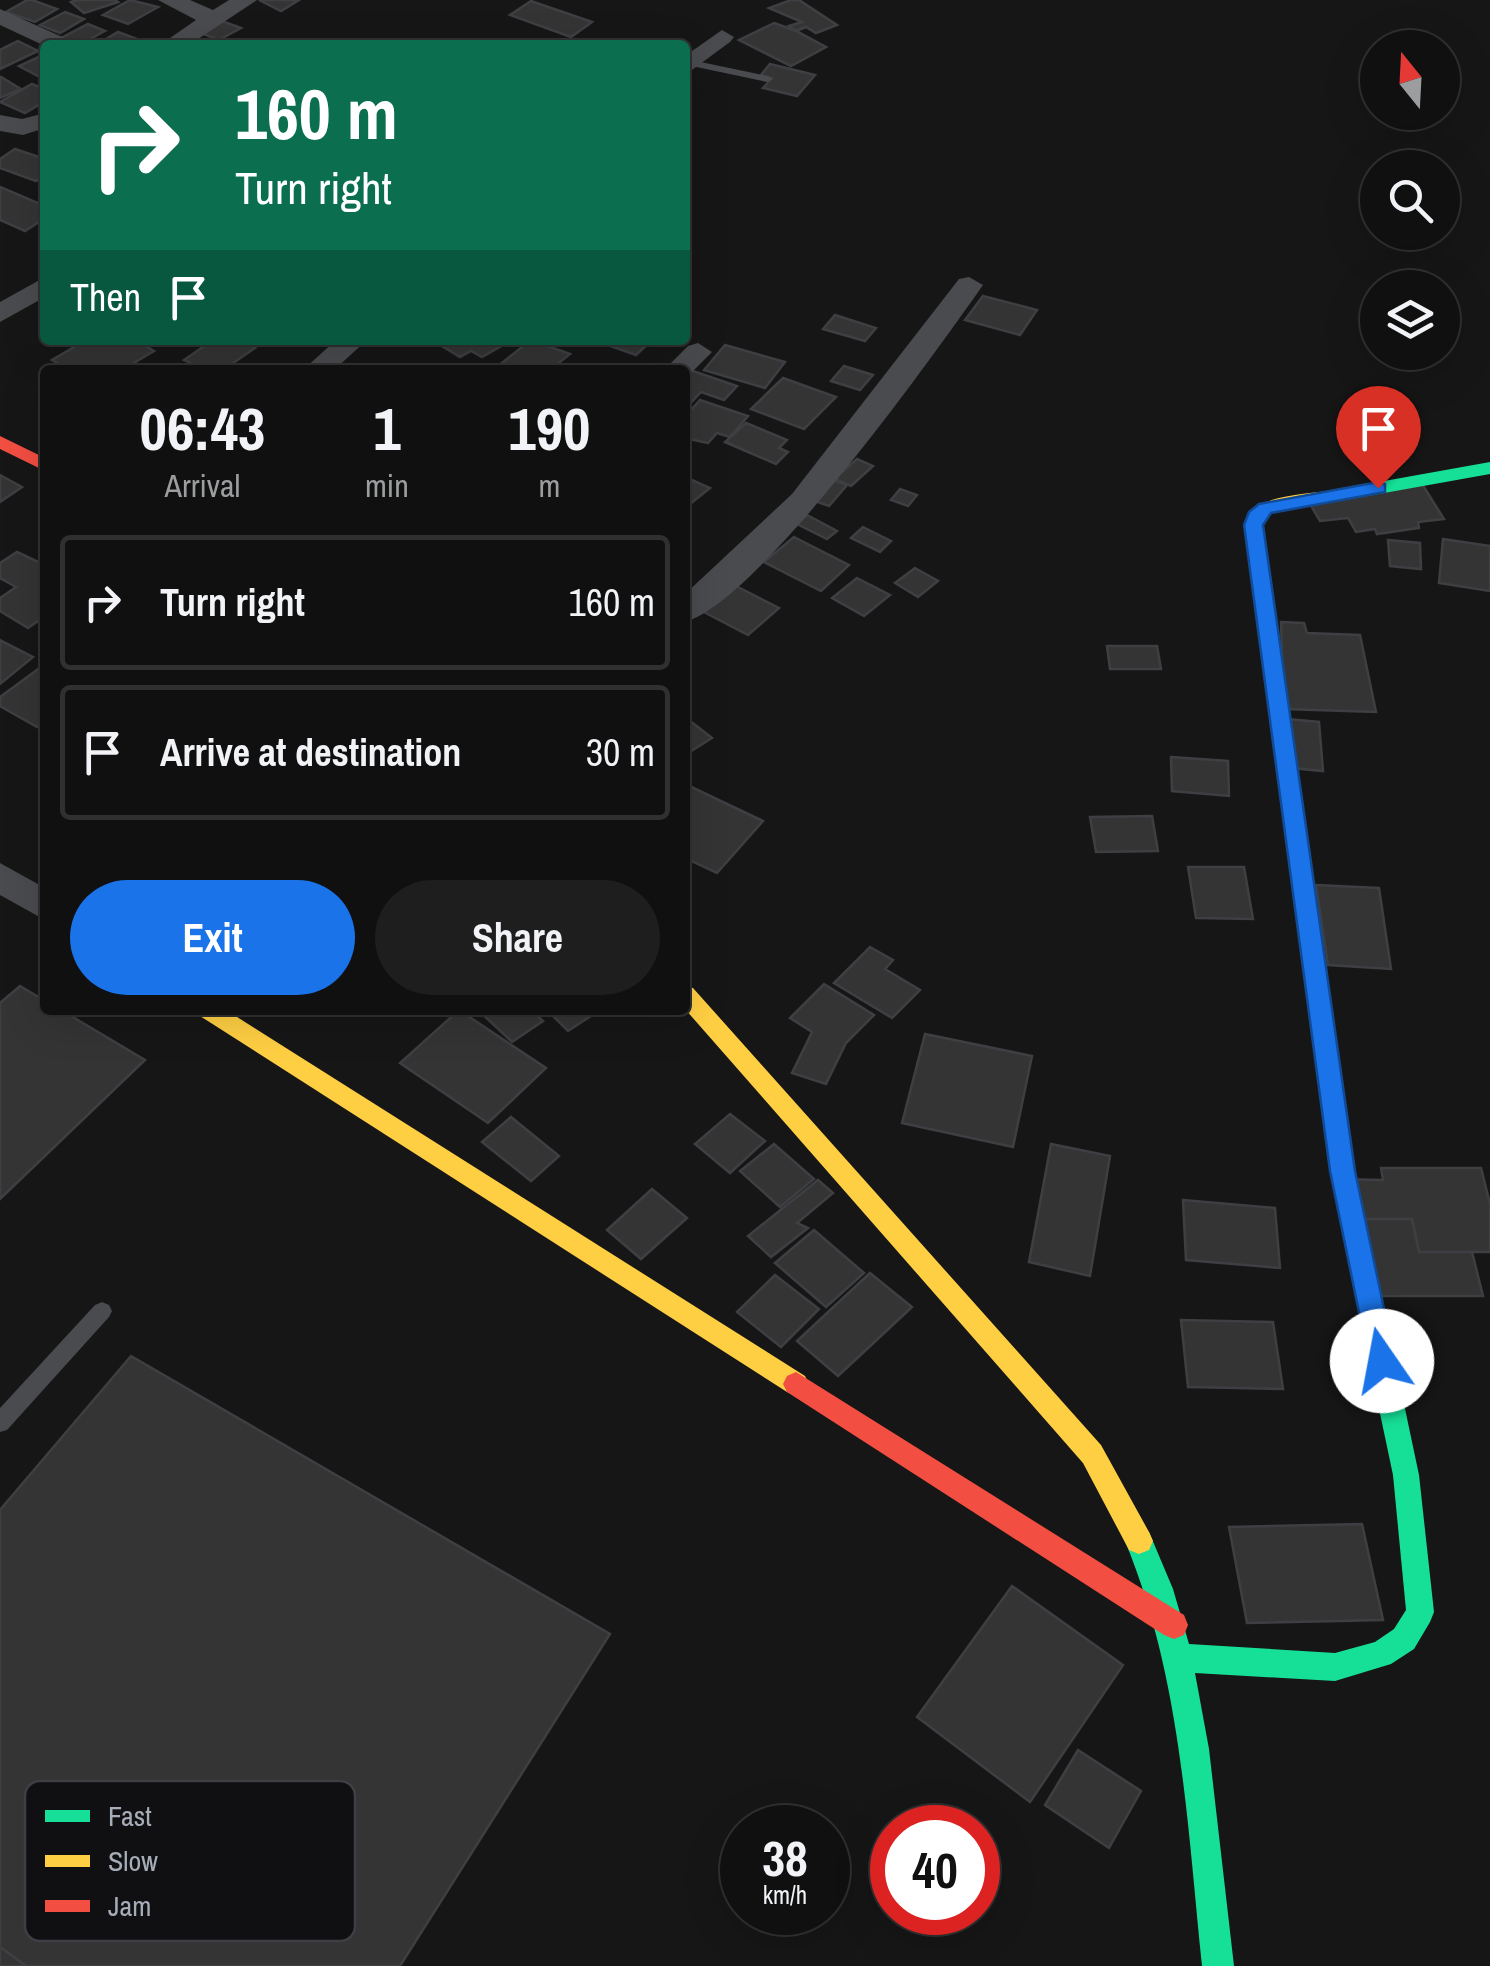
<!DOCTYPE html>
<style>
:root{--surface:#101010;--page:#1e1e1e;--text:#f1f3f6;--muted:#9c9d9f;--line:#303030;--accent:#1a73e8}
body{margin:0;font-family:"Archivo Narrow",sans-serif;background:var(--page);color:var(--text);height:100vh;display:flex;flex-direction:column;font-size:38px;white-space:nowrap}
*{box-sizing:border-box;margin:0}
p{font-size:32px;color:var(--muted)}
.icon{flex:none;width:55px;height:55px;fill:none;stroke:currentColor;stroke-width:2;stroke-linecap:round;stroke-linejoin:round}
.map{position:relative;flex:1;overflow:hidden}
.drawer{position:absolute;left:40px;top:365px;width:650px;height:650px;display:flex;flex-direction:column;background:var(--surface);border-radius:10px;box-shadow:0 10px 40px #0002,0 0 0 2px var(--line)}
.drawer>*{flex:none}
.hud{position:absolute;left:40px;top:40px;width:650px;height:305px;border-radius:10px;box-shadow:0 10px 40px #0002,0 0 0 2px var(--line);background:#0b6e4f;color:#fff;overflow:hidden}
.needle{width:65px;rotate:342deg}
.buttons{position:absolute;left:1360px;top:30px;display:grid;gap:20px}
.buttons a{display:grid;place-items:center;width:100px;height:100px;border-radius:50%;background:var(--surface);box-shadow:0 10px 40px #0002,0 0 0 2px var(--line);font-size:50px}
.speed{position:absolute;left:720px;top:1805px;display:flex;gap:20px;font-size:50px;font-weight:700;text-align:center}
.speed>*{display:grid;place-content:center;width:130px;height:130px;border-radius:50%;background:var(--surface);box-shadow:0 10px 40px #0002,0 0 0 2px var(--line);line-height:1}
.speed small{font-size:25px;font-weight:400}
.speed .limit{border:15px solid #d22;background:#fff;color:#111}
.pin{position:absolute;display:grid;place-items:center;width:85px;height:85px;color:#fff;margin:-102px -42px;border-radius:50% 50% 50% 0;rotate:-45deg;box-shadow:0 0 10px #0007}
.pin .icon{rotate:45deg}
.me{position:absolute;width:110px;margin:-55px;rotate:348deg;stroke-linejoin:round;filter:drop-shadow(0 0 8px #0008)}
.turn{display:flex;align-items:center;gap:35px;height:210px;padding:0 30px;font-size:45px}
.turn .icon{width:130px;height:130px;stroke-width:2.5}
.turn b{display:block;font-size:70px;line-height:85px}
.then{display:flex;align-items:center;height:95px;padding:0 30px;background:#0003;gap:20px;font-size:38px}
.eta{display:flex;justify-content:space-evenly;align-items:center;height:170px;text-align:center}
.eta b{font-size:60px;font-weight:700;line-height:70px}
.primary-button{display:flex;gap:20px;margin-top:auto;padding:20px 30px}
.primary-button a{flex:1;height:115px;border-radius:60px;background:var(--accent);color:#fff;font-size:40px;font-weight:700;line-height:115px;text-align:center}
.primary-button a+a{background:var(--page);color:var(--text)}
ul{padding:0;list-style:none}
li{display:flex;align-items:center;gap:30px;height:135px;margin:0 20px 15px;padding:0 10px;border:5px solid var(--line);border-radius:10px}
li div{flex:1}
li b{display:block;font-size:38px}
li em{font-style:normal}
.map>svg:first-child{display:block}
.building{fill:#343435;stroke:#3e3f42;stroke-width:2.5}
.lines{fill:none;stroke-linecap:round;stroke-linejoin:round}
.lane{fill:#4a4b4f;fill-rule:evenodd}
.street{fill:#4a4b4f;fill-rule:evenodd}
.fast{fill:#16e098;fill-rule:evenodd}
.slow{fill:#ffcf43;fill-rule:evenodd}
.jam{fill:#f24e42;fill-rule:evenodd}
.route{fill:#1a73e8;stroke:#114b97;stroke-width:2.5}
.key{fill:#101012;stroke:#3d3f44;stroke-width:2.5}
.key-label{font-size:28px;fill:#a6adb8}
</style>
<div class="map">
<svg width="1490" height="1966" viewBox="0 0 1490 1966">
<rect width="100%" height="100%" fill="#161616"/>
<!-- building -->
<g class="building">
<polygon points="27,0 32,0 57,9 35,22 6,12"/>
<polygon points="77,0 115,0 118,2 84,13 71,2"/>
<polygon points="130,0 158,7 128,24 103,15"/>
<polygon points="259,0 299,0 281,11"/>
<polygon points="791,0 799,0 837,25 816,33 806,27 796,31 789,26 802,22 769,8"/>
<polygon points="531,1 592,22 571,37 510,15"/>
<polygon points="65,12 84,19 60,33 40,25"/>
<polygon points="219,20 241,28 219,40 198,32"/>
<polygon points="774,23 796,31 826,47 791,66 739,40"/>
<polygon points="88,24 105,31 79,45 61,38"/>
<polygon points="118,32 140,40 132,45 96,45"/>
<polygon points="18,41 38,51 0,69 0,50"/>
<polygon points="45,54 45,72 38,76 19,66"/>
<polygon points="770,64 815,75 797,96 763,88 772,78 761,75"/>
<polygon points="0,77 1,77 21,89 0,98"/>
<polygon points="32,84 45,89 45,101 25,113 0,102"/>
<polygon points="15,149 45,159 45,175 36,181 0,168 0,159"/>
<polygon points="0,187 45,206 45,218 25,231 0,220"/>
<polygon points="983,296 1037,310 1020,335 965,320"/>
<polygon points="835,315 876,328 865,341 823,329"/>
<polygon points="86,340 136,340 154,351 122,370 69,370 52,360"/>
<polygon points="213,340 239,340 255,348 223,370 205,370 184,360"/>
<polygon points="432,340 512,340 482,357 471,351 460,357"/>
<polygon points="531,340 570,354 550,370 493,370"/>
<polygon points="610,340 652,340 636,355 605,344"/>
<polygon points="725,345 785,362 765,388 704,370"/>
<polygon points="844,366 873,375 860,390 831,381"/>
<polygon points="690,370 737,386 724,400 701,392 685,409 685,375"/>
<polygon points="783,378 836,397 804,429 751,409"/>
<polygon points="700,400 748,416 730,437 717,433 708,443 685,438 685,417"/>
<polygon points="746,423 787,440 779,448 788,452 776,464 725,442"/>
<polygon points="857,459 873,466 851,486 826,475 840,474"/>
<polygon points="0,475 22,487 0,502"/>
<polygon points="685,477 710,488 690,504 685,502"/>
<polygon points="825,477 847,485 829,506 806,498"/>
<polygon points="1422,484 1444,519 1418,522 1419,528 1377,534 1375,529 1356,532 1348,518 1320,521 1307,499"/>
<polygon points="900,489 917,495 908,506 891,500"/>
<polygon points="807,515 837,531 827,539 797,524"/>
<polygon points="863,527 891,541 880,552 851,538"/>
<polygon points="794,537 849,565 821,591 764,562"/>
<polygon points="1443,539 1490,546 1490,591 1439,583"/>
<polygon points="1388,540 1420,543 1421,569 1390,566"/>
<polygon points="17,552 45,565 45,616 28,628 0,611 0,598 16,587 0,578 0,563"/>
<polygon points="915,568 938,581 918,597 895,583"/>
<polygon points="857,578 890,595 864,616 832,598"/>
<polygon points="736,586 779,608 748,635 704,612"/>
<polygon points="1281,622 1304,623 1307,633 1360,635 1376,712 1284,709"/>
<polygon points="0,640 33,657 0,684"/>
<polygon points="1107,646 1157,646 1161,669 1110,669"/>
<polygon points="45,664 45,721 37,727 0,706 0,697"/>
<polygon points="685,717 712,738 685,755"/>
<polygon points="1288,719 1319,722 1323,771 1291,768"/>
<polygon points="1171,757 1228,761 1229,796 1172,791"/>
<polygon points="685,784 763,821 717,873 685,858"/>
<polygon points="1152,816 1158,851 1096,852 1090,817"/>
<polygon points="1188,867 1244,867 1253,919 1196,918"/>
<polygon points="1316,885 1379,888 1391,969 1328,965"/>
<polygon points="870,947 893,960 885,969 920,990 892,1018 834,983"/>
<polygon points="824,984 874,1015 846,1043 826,1084 792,1073 812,1032 790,1018"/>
<polygon points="20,986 45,1001 45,1010 61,1010 145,1060 0,1199 0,1003"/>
<polygon points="459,1010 546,1068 488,1123 400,1063"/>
<polygon points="478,1010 531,1010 543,1021 512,1042"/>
<polygon points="547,1010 600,1010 568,1031"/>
<polygon points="925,1034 1032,1056 1013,1147 902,1123"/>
<polygon points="730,1114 765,1141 730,1173 695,1144"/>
<polygon points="511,1117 559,1156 531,1181 482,1142"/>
<polygon points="774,1144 814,1179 780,1207 740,1171"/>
<polygon points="1051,1144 1110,1156 1090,1276 1029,1262"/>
<polygon points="1381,1168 1481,1168 1490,1204 1490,1252 1419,1252 1412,1219 1345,1219 1337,1179 1383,1180"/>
<polygon points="818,1180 833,1193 797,1223 808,1228 771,1257 748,1236"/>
<polygon points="652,1189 687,1218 641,1259 607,1230"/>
<polygon points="1183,1200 1275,1208 1280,1268 1186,1260"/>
<polygon points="1357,1219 1412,1219 1419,1252 1472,1252 1483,1296 1373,1296"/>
<polygon points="814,1230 864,1273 826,1307 775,1263"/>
<polygon points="870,1273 912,1307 838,1376 797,1341"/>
<polygon points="775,1275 819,1309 781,1347 737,1312"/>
<polygon points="1181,1320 1273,1322 1283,1389 1188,1387"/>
<polygon points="131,1356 610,1634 400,1966 26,1966 0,1947 0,1510"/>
<polygon points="1362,1524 1383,1620 1247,1623 1229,1527"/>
<polygon points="1012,1586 1123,1665 1030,1802 917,1717"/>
<polygon points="1078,1750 1141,1791 1109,1848 1045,1805"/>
<polygon points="0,1947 26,1966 0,1966"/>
</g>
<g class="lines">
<!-- lane -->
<g class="lane">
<polygon points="691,60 767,76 773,79 767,82 687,65 687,61"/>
<polygon points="102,1302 109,1305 112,1311 109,1317 7,1430 0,1432 0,1408 95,1305"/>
</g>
<!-- street -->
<g class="street">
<polygon points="158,0 190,0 213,10 229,0 257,0 189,45 160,45 196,20"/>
<polygon points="0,9 69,40 73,45 45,46 0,25"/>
<polygon points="722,30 734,37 730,42 685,75 685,56"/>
<polygon points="45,113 45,128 23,135 0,131 0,115 22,119"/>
<polygon points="45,277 45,297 0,322 0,302"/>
<path d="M 969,277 L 983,285 C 934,355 759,601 685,622 L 685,594 L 792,494 L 959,279 Z"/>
<polygon points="336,340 367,340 334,370 303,370"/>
<polygon points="698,343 712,352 688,376 685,370 664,370 688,346"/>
<polygon points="0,863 45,888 45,920 0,895"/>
</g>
<!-- fast -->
<g class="fast">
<polygon points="1490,462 1490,474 1334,502 1325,496 1334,490"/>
<path d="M 1364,1265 L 1373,1268 L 1377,1276 L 1419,1475 L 1434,1612 L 1430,1622 L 1414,1649 L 1391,1664 L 1335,1681 L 1195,1673 L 1209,1749 L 1234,1966 L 1202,1966 C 1187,1822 1181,1677 1125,1541 L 1129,1532 L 1139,1528 L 1149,1532 L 1173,1589 L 1189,1644 L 1335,1653 L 1375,1642 L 1394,1629 L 1406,1610 L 1393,1475 L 1351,1276 L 1355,1268 Z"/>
</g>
<!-- slow -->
<g class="slow">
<path d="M 1334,490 L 1343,496 L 1340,500 L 1271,513 L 1262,525 L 1354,1171 L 1377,1276 L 1373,1284 L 1364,1287 L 1355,1284 L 1351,1276 L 1330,1171 L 1244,525 C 1251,493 1307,495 1334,490 Z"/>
<polygon points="685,985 693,988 1101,1445 1149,1532 1153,1541 1149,1550 1139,1554 1129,1550 1083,1463 685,1009"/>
<polygon points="197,1010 226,1010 805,1376 809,1384 805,1392 796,1396 787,1392 200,1016"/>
</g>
<!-- jam -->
<g class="jam">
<polygon points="0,436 45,458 45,471 0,449"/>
<polygon points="796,1372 1184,1615 1188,1625 1184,1635 1174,1639 1164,1635 787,1392 783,1384 787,1376"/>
</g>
</g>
<!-- route -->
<polygon class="route" points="1378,482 1385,484 1385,492 1271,513 1263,525 1355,1171 1395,1361 1391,1369 1382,1373 1373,1369 1369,1361 1330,1171 1244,525 1249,512 1259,504"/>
<!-- legend -->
<rect x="25" y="1781" width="330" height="160" rx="15" class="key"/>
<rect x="45" y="1810" width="45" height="12" fill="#16e098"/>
<rect x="45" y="1855" width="45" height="12" fill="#ffcf43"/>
<rect x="45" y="1900" width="45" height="12" fill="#f24e42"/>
<g class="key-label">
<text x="108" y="1826">Fast</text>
<text x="108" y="1871">Slow</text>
<text x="108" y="1916">Jam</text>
</g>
</svg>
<div class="buttons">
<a><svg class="needle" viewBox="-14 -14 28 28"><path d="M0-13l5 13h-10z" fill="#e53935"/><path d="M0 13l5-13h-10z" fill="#9c9d9f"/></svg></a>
<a><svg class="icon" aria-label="search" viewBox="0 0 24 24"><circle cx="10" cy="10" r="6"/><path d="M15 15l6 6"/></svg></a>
<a><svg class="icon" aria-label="layers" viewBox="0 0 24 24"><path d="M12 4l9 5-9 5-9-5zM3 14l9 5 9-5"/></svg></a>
</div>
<div class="speed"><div>38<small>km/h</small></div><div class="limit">40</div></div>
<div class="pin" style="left:1378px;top:488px;background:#d93025"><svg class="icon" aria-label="arrive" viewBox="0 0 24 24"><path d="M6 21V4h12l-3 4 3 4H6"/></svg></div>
<svg class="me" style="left:1382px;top:1361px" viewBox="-20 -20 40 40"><circle r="19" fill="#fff"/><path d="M0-13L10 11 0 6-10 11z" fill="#1a73e8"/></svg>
<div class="hud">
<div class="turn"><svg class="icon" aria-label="right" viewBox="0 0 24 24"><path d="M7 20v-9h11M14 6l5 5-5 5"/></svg><div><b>160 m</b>Turn right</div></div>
<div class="then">Then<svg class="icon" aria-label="arrive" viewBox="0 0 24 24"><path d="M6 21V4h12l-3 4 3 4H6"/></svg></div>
</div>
<section class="drawer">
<div class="eta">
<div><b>06:43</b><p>Arrival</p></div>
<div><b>1</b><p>min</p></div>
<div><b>190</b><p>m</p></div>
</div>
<ul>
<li><svg class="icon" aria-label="right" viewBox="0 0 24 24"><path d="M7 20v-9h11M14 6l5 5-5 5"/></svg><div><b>Turn right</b></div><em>160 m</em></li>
<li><svg class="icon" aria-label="arrive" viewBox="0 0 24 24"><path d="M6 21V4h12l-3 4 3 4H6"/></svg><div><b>Arrive at destination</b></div><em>30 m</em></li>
</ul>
<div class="primary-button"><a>Exit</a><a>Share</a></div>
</section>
</div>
